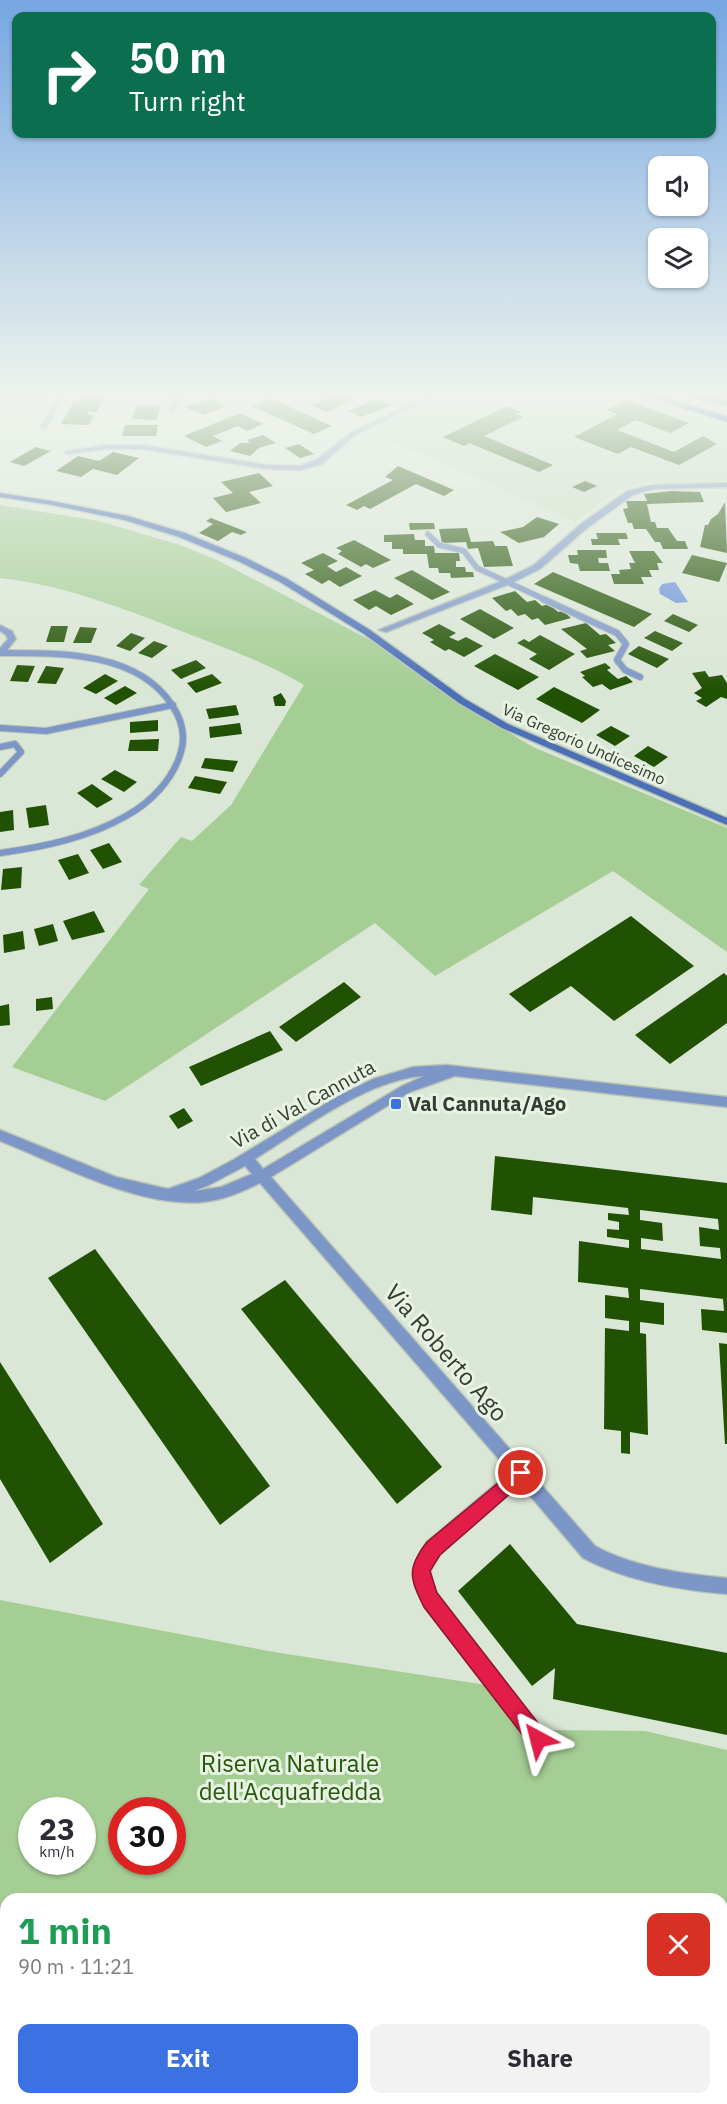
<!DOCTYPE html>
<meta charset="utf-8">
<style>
:root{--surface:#fff;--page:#f2f2f3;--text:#2b2b33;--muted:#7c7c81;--accent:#3b71e1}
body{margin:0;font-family:"IBM Plex Sans",sans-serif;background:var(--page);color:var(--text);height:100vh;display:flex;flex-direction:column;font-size:22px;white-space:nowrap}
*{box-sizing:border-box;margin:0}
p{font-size:20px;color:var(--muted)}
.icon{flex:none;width:33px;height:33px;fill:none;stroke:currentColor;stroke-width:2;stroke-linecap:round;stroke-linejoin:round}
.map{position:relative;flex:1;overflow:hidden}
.sheet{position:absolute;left:0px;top:1893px;width:728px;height:212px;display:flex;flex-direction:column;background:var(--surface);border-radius:18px 18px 0 0;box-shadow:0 2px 4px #0004}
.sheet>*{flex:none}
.guide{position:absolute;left:12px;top:12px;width:704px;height:126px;border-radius:12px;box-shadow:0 2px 4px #0004;background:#0b6e4f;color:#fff;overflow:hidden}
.tools{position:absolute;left:648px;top:156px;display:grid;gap:12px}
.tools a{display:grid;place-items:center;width:60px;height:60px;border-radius:12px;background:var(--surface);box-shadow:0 2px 4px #0004;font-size:30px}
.speed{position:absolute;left:18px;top:1797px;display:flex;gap:12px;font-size:30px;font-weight:700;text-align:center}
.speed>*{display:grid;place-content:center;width:78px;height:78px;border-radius:50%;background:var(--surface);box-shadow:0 2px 4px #0004;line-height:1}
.speed small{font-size:15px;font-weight:400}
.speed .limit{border:9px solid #d22;background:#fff;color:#111}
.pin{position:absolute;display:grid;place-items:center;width:51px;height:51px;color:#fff;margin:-26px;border:3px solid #fff;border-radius:50%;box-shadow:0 2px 6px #0007}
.me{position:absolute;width:66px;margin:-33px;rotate:322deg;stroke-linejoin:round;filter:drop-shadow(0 0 4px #0008)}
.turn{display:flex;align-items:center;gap:21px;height:126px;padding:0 18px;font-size:27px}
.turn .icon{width:78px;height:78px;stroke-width:2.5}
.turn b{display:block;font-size:42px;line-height:51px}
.round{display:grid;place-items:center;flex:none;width:63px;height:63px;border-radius:12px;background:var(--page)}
.summary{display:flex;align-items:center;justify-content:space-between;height:102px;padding:0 18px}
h1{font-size:36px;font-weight:700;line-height:45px;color:#1e9e55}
.action{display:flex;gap:12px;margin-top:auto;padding:12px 18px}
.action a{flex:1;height:69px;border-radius:12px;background:var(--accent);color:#fff;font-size:24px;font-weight:700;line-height:69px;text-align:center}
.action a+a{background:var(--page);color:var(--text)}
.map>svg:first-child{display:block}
.built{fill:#cbdcc5}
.green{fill:#a5ce95;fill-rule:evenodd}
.water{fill:#6a90d7}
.building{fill:#215103;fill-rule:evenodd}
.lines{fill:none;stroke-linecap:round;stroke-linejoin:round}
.lane-far1-casing{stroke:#b9c4b6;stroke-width:7}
.lane-casing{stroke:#b9c4b6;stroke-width:8}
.street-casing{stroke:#b9c4b6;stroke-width:3}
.secondary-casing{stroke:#b9c4b6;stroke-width:3}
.highway-casing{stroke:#b9c4b6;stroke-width:3}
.lane-far1{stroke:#7c96c7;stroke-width:5}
.lane{stroke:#7c96c7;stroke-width:6}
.street{fill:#7c96c7;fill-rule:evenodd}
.secondary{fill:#4b70b7;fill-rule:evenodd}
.highway{fill:#05369e;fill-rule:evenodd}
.route{fill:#e11d48;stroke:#92132f;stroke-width:1.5}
.poi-dot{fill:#3b71e1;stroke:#e7f3e3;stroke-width:2}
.labels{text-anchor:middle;stroke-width:6;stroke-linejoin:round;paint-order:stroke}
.far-street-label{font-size:16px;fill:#373b35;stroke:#e7f3e3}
.street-label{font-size:20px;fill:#373b35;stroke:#e7f3e3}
.poi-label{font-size:20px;font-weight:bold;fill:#373b35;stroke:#e7f3e3;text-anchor:start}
.near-street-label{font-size:24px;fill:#373b35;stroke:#e7f3e3}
.near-park-label{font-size:24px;fill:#27580c;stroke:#e7f3e3}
</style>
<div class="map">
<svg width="727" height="2104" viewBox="0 0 727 2104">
<rect width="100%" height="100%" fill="#dae6d6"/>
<!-- built -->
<polygon class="built" points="442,396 638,396 727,422 727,481 644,483 621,489 575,521 365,430"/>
<!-- green -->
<g class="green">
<path d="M 0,505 L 99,521 L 180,545 L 217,560 L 372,641 L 443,693 L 533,747 L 727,828 L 727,952 L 613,871 L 435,976 L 375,923 L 105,1101 L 12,1067 L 149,889 L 139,885 L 181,837 L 192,841 L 231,805 L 304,685 C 270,664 232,651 194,636 C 132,612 67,585 0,578 Z"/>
<path d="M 0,1600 L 274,1652 L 486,1685 L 536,1725 L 549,1730 L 645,1731 L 727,1750 L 727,2104 L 0,2104 ZM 32,1810 L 82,1810 L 82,1862 L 32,1862 ZM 122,1810 L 172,1810 L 172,1862 L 122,1862 ZM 6,1899 L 722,1899 L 722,2098 L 6,2098 Z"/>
</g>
<!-- water -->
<polygon class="water" points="675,582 688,602 676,603 660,594 659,589 662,584"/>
<!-- building -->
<g class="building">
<polygon points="4,396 47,396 46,398 3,399"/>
<polygon points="82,396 105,396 97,412 89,411 87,415 94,415 89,425 61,424 74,401 85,397"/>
<polygon points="334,396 354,400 326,412 311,405"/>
<polygon points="210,398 227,406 203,415 185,407"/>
<polygon points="270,398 332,426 314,434 252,406"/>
<polygon points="377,399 391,405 362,417 348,411"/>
<polygon points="626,400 689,423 670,433 636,420 617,430 674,452 703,436 717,444 679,465 631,447 618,454 574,437 618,414 606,410"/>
<polygon points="137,405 161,406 156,420 132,419"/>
<polygon points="507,406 520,412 515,414 523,417 484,436 553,465 539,472 469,443 464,446 443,437"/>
<polygon points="240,413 264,424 247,431 238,426 213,436 222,441 206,447 184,436"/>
<polygon points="125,425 158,425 156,436 122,436"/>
<polygon points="263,435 276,443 259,448 250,456 230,451 240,443 250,443 247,440"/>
<polygon points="299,444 314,454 300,458 285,448"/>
<polygon points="36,447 51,451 24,466 10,462"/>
<polygon points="113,452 139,458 117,475 93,469 81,477 56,471 78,456 99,461"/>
<polygon points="398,466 454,490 444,496 416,484 370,509 364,506 357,510 346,505 393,480 385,477"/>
<polygon points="259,473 273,486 249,492 261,503 226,512 213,498 233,493 221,482"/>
<polygon points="585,481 597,486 584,492 572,487"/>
<polygon points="671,491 700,492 704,502 647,504 651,522 655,522 657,528 668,528 677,541 685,541 688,549 663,549 660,542 655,542 646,529 634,529 632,523 628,523 623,509 628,508 626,501 647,501 644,494"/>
<polygon points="725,502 727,553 700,547 705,525 708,525 711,519 718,514"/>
<polygon points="537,517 559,524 544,537 519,543 500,532 523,527"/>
<polygon points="211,518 247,532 241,535 232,532 218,541 199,533 213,524 206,521"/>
<polygon points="409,523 434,523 435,529 410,530"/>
<polygon points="467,528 471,542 493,541 495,546 507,546 513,566 484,567 478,548 468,549 466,542 442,543 439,529"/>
<polygon points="596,533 626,533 628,539 618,539 620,545 592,545 591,539 598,539"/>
<polygon points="414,534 415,540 425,540 425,546 434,546 435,553 459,553 460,561 456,561 456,567 465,567 466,572 473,572 474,577 451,578 450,573 439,573 438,568 429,568 427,554 403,554 403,549 392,549 392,542 384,542 384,535"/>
<polygon points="354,540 391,560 373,568 366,564 361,567 338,554 342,551 336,548"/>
<polygon points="577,550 606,550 607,558 598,558 599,563 608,563 610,571 580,571 578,564 570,563 568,555 578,555"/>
<polygon points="629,551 654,551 663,563 657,563 659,570 649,570 652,577 641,577 644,584 614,584 611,574 620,574 619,570 631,569 629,563 635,563"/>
<polygon points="323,553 338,561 327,566 336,572 346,567 362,576 340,587 329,580 322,584 305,574 314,570 301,563"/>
<polygon points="692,555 727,563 719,582 682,573"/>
<polygon points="412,570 450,592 432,600 394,578"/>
<polygon points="553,572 652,614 634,627 534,584"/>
<polygon points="375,590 390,598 397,594 414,604 391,615 376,606 369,610 353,600"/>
<polygon points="515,591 527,602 535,600 542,606 549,604 558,612 563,611 571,618 545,625 538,618 532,620 525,614 518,616 511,609 506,611 492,598"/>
<polygon points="480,609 514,628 494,639 460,619"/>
<polygon points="673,614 698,625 689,632 664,621"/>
<polygon points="586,623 600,635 606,634 616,643 608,645 615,651 587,658 580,651 587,649 561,629"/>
<polygon points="439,624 456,633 449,637 458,641 466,637 483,646 464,657 449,649 445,651 430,642 434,640 422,633"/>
<polygon points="51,626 68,626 64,642 46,642"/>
<polygon points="80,627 97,628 91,643 73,643"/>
<polygon points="655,631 683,643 672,651 644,638"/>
<polygon points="131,633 145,638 130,651 116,646"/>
<polygon points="540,635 575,654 549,670 529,659 537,654 517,643 524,639 529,642"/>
<polygon points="154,641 168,646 152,658 138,653"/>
<polygon points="639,646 669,659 657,668 628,654"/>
<polygon points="495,654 539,677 518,690 474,666"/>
<polygon points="196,660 206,668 181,679 171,670"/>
<polygon points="605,663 611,668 607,670 618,679 626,676 633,682 610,690 602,684 593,687 582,677 585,676 580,672"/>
<polygon points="17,665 35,666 28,682 10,681"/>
<polygon points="46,666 64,668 56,684 37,683"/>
<polygon points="705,671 709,677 722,675 727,683 727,699 721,697 706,707 696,701 702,698 694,693 702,688 692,673"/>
<polygon points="105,674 118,681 96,694 83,688"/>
<polygon points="212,674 222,683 196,693 187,683"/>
<polygon points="125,686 137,693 116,705 104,698"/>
<polygon points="554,687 600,710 582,723 536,699"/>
<polygon points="281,693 286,701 285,706 275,706 273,697"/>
<polygon points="236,705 239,715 209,719 206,709"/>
<polygon points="158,720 158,731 130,733 130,722"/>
<polygon points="240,723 242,734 210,738 209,727"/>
<polygon points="611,726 630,736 615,746 596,735"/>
<polygon points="159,739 158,751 128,751 130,740"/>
<polygon points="648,746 668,757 654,767 634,756"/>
<polygon points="205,758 238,761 233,772 201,768"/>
<polygon points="115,770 137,782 124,792 101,779"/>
<polygon points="195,776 227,782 220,794 188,788"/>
<polygon points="92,784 113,799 97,808 77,793"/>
<polygon points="46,805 49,825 29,828 26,808"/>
<polygon points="13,810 14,830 0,832 0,812"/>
<polygon points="109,843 122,862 103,869 90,850"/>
<polygon points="78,854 89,873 69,880 58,860"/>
<polygon points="22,867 21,888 1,890 3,869"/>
<polygon points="94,911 105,932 72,940 63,921"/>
<polygon points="631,916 694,966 614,1021 571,986 530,1012 509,994"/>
<polygon points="53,924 58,941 39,946 34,929"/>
<polygon points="23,931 25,949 4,953 3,935"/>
<polygon points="724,973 727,976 727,1023 670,1064 635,1035"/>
<polygon points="344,982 361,997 296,1042 279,1027"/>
<polygon points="52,997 53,1009 36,1011 36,999"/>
<polygon points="9,1004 10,1025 0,1026 0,1006"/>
<polygon points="270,1031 283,1050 201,1086 189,1067"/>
<polygon points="184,1108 193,1121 178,1129 169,1116"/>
<path d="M 495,1156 L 727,1183 L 727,1333 L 702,1330 L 701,1309 L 724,1311 L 723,1299 L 640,1289 L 640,1300 L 664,1303 L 664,1325 L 640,1322 L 640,1333 L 646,1334 L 648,1435 L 630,1432 L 630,1454 L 621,1453 L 621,1431 L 604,1429 L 605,1328 L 629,1331 L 629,1321 L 605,1318 L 605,1295 L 629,1298 L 628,1288 L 578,1282 L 579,1241 L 629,1248 L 629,1240 L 607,1237 L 607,1229 L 619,1230 L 619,1222 L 608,1220 L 608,1213 L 629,1215 L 628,1208 L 533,1197 L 532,1215 L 491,1210 ZM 640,1210 L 718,1219 L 719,1230 L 699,1227 L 700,1246 L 720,1248 L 721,1259 L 641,1249 L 641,1238 L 663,1241 L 662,1223 L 640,1220 Z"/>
<polygon points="95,1249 270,1486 220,1525 48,1278"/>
<polygon points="285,1280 442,1467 397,1504 241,1309"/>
<polygon points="719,1343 727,1344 727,1444 725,1444"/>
<polygon points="0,1362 103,1524 50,1563 0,1479"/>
<polygon points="510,1544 577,1624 727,1653 727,1735 553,1699 555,1668 532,1686 458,1591"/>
</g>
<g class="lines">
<defs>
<polyline id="lane-far1" points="428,534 439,545 464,551 477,568 546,600"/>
<g id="lane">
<polyline points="543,599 617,633 626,644 617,660 625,670 640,677"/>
<polyline points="0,728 46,731 173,705"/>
<polyline points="0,747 15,744 21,752 0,774"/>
<path d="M 0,853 C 43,847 88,838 126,816 C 150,803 173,780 181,752 C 186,735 182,720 172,705 C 137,651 58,653 1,653"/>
</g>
<g id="street">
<polygon points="58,396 64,396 46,428 42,428 41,427"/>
<polygon points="173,396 179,396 175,411 172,413 169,411"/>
<polygon points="429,396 436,396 356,434 322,464 301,470 267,469 142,449 106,449 67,454 64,452 106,445 142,445 267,465 300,466 316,460 352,432"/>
<polygon points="727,483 727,487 653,489 633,495 587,528 540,569 510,584 386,632 379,630 504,580 534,565 581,524 627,491 653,485"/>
<polygon points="0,625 12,631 16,639 3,655 0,656 0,648 8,639 6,635 0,631"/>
<path d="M 447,1065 L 727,1097 L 727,1107 L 455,1076 L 410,1092 L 271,1177 L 595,1546 C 633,1567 684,1574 727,1578 L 727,1594 C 679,1590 626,1581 583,1558 L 520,1484 L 439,1554 C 430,1565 429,1574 433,1588 L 544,1733 L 547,1739 L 544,1745 L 538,1748 L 532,1745 L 424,1606 L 415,1586 L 414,1573 L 422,1549 L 427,1542 L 510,1472 L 260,1183 C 242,1192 223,1200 203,1202 C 138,1208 59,1164 0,1141 L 0,1130 L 116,1177 L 168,1189 L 199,1178 L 233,1160 L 338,1096 L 373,1079 L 413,1067 ZM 424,1076 L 402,1086 L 263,1169 L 255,1159 C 302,1130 368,1079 424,1076 ZM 245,1166 L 252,1174 L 221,1187 L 194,1191 L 209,1185 Z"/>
</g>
<polygon id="secondary" points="0,493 52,501 128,516 185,533 246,558 286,578 370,630 465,699 508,724 727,818 727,825 502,728 459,703 364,634 280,582 240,562 179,537 124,520 52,505 0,497"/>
<g id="highway">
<polygon points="645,396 659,396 727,416 727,422"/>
<polygon points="687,396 704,396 727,400 727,406"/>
</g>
</defs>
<!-- lane-far1 casing -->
<use href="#lane-far1" class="lane-far1-casing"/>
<!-- lane casing -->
<use href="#lane" class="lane-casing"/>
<!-- street casing -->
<use href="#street" class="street-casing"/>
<!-- secondary casing -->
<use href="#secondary" class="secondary-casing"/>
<!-- highway casing -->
<use href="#highway" class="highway-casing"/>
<!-- lane-far1 -->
<use href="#lane-far1" class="lane-far1"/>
<!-- lane -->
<use href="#lane" class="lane"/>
<!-- street -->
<use href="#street" class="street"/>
<!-- secondary -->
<use href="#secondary" class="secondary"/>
<!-- highway -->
<use href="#highway" class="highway"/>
</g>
<!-- sky -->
<linearGradient id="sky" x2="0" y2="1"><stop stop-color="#75a6e1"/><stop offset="0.57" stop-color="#eef4ed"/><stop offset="1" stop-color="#eef4ed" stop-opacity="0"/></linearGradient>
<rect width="727" height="690" fill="url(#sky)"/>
<!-- route -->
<path class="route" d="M 521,1464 L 527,1467 L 530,1473 L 527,1479 L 440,1555 L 430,1571 L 437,1593 L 545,1732 L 548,1739 L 545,1746 L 538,1749 L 531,1746 L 424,1607 C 410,1578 406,1569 427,1542 Z"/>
<!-- markers -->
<rect class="poi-dot" x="390" y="1098" width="12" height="12" rx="3"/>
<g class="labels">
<!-- far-street labels -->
<g class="far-street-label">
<text transform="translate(584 744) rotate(24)" y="6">Via Gregorio Undicesimo</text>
</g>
<!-- street labels -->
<g class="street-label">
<text transform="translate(303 1104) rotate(-29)" y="7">Via di Val Cannuta</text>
</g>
<!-- poi labels -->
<g class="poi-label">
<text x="408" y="1111">Val Cannuta/Ago</text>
</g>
<!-- near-street labels -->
<g class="near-street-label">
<text transform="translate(446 1353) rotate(49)" y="8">Via Roberto Ago</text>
</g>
<!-- near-park labels -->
<g class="near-park-label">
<text x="290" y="1772">Riserva Naturale<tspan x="290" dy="28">dell'Acquafredda</tspan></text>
</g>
</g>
</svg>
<div class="tools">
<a><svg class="icon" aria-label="sound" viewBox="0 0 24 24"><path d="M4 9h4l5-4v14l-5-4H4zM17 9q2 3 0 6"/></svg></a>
<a><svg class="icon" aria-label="layers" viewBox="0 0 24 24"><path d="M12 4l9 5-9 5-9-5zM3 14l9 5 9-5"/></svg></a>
</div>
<div class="speed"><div>23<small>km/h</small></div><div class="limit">30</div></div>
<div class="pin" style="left:521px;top:1473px;background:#d93025"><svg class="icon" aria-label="arrive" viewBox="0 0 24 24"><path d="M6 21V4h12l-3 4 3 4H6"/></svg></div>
<svg class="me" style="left:538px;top:1739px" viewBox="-20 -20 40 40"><path d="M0-17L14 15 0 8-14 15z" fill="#e11d48" stroke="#fff" stroke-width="4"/></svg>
<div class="guide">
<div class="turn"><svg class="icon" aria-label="right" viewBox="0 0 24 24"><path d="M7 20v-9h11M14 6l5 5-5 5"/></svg><div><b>50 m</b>Turn right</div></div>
</div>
<section class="sheet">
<div class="summary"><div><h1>1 min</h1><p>90 m · 11:21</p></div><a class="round" style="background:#d93025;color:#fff"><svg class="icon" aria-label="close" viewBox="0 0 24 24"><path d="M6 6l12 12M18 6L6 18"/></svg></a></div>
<div class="action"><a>Exit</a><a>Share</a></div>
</section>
</div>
